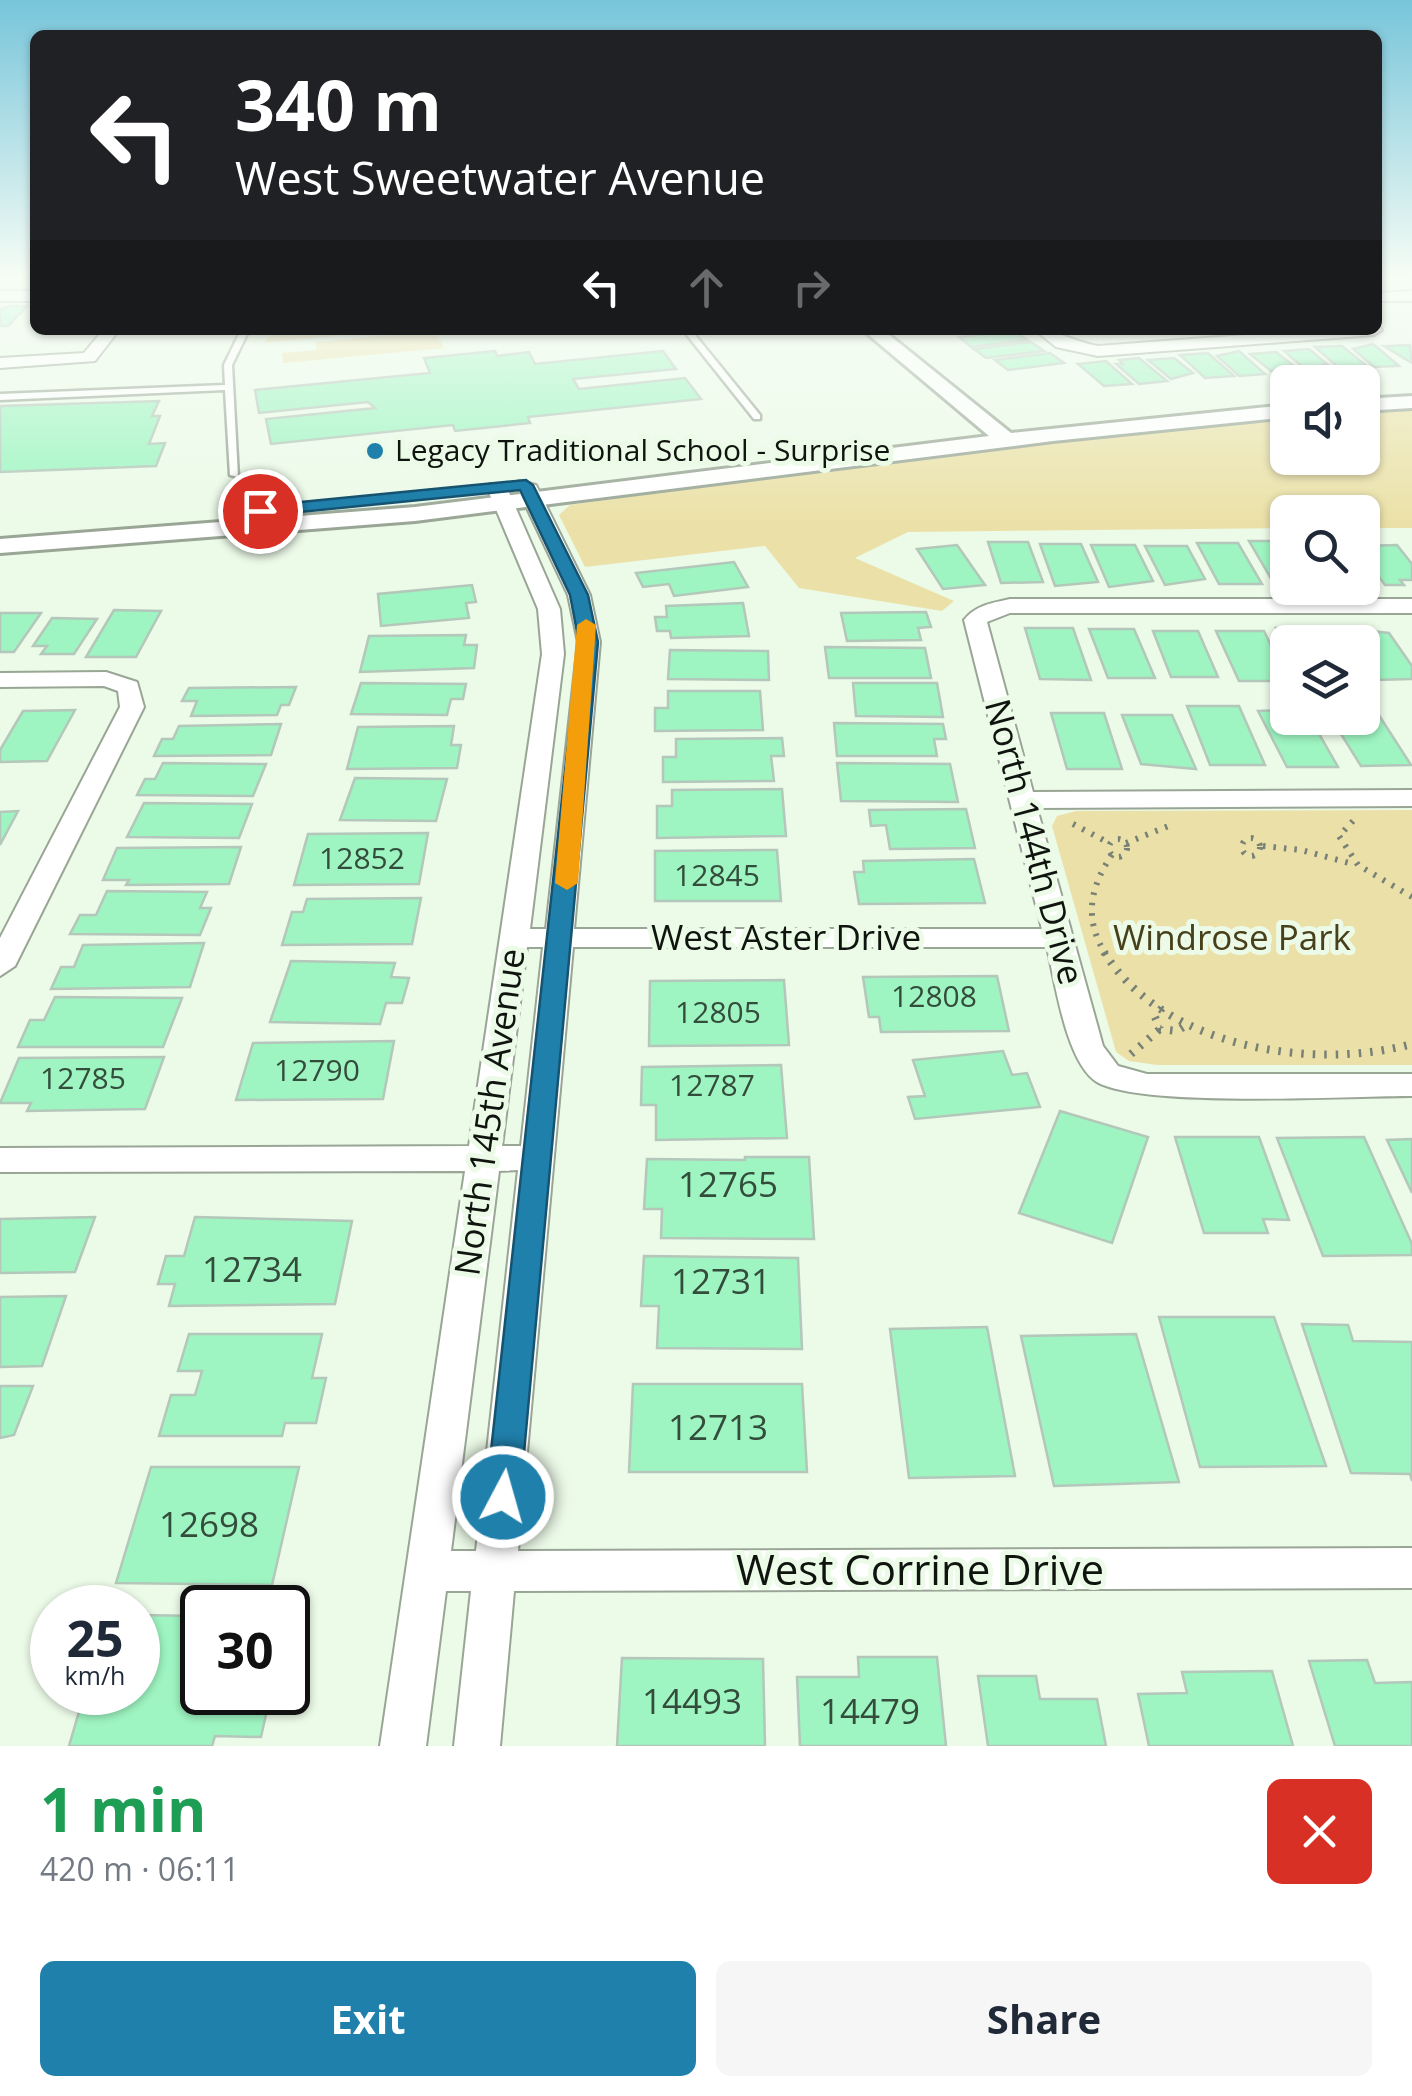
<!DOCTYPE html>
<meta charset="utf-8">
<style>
:root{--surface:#fff;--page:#f6f6f7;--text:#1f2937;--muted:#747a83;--accent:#2080ac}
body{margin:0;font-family:"Open Sans",sans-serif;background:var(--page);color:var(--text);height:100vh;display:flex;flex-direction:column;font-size:38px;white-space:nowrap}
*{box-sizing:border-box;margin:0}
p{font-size:32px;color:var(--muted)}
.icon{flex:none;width:55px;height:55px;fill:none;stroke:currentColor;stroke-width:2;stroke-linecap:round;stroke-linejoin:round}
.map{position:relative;height:1746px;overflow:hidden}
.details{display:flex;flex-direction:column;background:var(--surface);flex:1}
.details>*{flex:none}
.guide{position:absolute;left:30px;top:30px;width:1352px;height:305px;border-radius:15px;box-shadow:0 2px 8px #0004;background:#202124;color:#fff;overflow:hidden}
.fabs{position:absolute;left:1270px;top:365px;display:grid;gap:20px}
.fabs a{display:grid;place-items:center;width:110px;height:110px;border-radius:15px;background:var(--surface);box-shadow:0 2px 8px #0004;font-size:50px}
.speed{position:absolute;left:30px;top:1585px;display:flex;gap:20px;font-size:50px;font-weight:700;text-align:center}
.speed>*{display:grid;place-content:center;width:130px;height:130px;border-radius:50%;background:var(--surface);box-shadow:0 2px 8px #0004;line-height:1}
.speed small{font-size:25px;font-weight:400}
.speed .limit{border:5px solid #111;border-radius:15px;background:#fff;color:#111}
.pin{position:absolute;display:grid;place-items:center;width:85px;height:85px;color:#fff;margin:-42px;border:5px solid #fff;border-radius:50%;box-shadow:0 2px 10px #0007}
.me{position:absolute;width:110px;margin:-55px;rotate:6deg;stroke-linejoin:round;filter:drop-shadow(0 0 8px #0008)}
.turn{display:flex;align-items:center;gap:35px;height:210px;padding:0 40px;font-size:45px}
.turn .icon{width:130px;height:130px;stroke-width:2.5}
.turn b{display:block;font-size:70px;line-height:85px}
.lanes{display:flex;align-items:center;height:95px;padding:0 40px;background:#0003;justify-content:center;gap:50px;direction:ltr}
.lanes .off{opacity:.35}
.round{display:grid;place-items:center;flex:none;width:105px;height:105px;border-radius:15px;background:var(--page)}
.summary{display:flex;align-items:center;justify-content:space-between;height:170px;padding:0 40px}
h1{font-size:60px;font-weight:700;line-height:75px;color:#1e9e55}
.action{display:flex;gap:20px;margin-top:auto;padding:20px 40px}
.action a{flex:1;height:115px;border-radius:15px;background:var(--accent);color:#fff;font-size:40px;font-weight:700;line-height:115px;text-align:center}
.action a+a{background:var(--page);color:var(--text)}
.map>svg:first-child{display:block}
.green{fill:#ebe1a8}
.building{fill:#9ef5c1;stroke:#b3c7ba;stroke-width:2.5}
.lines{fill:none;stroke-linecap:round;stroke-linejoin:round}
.service-casing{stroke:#99a595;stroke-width:5}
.minor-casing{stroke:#99a595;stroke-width:4}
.tertiary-casing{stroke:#99a595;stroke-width:6}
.path-far1{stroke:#788176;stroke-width:6;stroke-dasharray:2.5 8;stroke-linecap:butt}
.path{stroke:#788176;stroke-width:8;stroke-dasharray:2.5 9;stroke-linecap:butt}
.service{fill:#fff;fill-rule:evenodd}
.minor{fill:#fff;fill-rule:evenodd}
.tertiary{fill:#fff;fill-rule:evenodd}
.route{fill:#2080ac;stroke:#155370;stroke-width:2.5}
.slow{fill:#f59e0b}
.poi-dot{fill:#2080ac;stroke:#ecfae8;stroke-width:4}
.labels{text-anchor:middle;stroke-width:10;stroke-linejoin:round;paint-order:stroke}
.far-poi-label{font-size:30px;fill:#0f140e;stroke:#ecfae8;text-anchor:start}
.number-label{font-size:30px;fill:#334c3b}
.street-label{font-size:35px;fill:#0f140e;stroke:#ecfae8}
.park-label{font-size:35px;fill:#47401a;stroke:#ecfae8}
.near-number-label{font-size:35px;fill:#334c3b}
.near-street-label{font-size:42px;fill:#0f140e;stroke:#ecfae8}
</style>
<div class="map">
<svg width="1412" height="1746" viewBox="0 0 1412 1746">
<rect width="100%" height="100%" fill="#ecfae8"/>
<!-- green -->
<g class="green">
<polygon points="273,330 392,330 264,343"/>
<polygon points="436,331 444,348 283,363 282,353 317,350 315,342"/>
<polygon points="1412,405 1412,528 1363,528 1362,512 1288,512 1287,528 908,532 855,558 954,601 942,611 799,588 765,546 585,567 559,515 570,505 1022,440 1287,413 1288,458 1362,458 1363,408"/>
<polygon points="1412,810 1412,1065 1157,1065 1129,1061 1116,1052 1052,826 1057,816 1076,811"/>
</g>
<!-- building -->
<g class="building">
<polygon points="11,306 27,306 8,326 0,326 0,309"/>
<polygon points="1014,331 1027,340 971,347 959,337"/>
<polygon points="1031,342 1044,351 986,358 974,349"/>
<polygon points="1373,344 1399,366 1374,367 1353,349"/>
<polygon points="1410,345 1412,363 1384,346"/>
<polygon points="1342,346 1368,367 1340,369 1315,347"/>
<polygon points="1309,349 1327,364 1305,369 1284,351"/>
<polygon points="495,351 497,356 529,352 535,364 663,351 676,369 573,379 579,389 685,378 701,399 528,417 530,423 455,431 453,425 271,444 266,419 375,408 368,402 259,413 255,390 430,373 424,358"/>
<polygon points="1239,351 1265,374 1239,376 1217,356"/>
<polygon points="1276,352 1298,369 1271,371 1250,354"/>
<polygon points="1050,353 1064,363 1008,370 995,360"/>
<polygon points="1208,353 1234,376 1205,378 1180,355"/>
<polygon points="1139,358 1167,381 1139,384 1116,364 1123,364 1119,360"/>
<polygon points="1174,358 1193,373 1171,379 1148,360"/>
<polygon points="1106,361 1132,384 1104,386 1078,364"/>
<polygon points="159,401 152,416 160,416 149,444 165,443 156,466 0,472 0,406"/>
<polygon points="1249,541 1288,541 1288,582 1273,582"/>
<polygon points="988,542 1028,542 1043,582 1001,583"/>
<polygon points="1197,543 1238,543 1262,584 1219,584"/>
<polygon points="1040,544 1081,544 1098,582 1055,586"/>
<polygon points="957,545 985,585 943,589 917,549"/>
<polygon points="1091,545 1135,545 1153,581 1109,587"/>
<polygon points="1397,545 1412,564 1412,580 1400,580 1404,585 1385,585 1362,554 1362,546"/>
<polygon points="1145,546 1187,546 1205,579 1165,585"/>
<polygon points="734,562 748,587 674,596 669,584 643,587 636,573"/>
<polygon points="472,585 476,602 466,603 469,618 381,626 378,594"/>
<polygon points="743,603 749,636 671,638 670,631 657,631 655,617 667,617 666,606"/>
<polygon points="114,610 161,611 136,657 86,657"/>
<polygon points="926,612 931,627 918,628 921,640 847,641 841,613"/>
<polygon points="0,613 41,613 14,652 0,652"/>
<polygon points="52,618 97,619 74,654 41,654 47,646 33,646"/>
<polygon points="1025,628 1073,628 1091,680 1040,679"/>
<polygon points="1276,628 1323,628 1332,642 1288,642 1288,648"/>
<polygon points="1342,628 1389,633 1412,666 1412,679 1375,680 1362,661 1362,642 1351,642"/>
<polygon points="1089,629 1134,629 1155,678 1108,678"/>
<polygon points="1153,631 1198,631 1218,677 1171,677"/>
<polygon points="1216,631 1264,631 1288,681 1239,681"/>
<polygon points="466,635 464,645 477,645 474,668 360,672 369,636"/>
<polygon points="825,647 925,648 931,678 829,678"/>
<polygon points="670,650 768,651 769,680 668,679"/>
<polygon points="361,683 466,684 463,699 451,699 447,715 351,714"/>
<polygon points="853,683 937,683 943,717 856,716"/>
<polygon points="296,687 289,705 281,705 277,715 191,716 197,701 182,701 189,688"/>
<polygon points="668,691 760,691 763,730 655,731 655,708 668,708"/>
<polygon points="1187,706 1239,706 1265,765 1210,765"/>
<polygon points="1373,706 1411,765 1361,766 1331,718 1362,718 1362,707"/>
<polygon points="75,710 47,761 0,762 0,750 23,711"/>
<polygon points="1288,710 1288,718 1310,718 1338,767 1287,767 1258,711"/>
<polygon points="1051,713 1104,713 1122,769 1067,769"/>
<polygon points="1122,715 1172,715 1196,769 1141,764"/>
<polygon points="834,723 943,724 946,739 934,739 937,756 837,756"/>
<polygon points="281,724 271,755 154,756 162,739 173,739 179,726"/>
<polygon points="454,726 451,745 461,745 457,768 347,769 358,727"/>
<polygon points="782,738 784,756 771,756 774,781 663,782 663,757 676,757 676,739"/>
<polygon points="163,763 266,764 253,796 137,795 145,779 155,779"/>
<polygon points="837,763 950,764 958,802 841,801"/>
<polygon points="355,778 447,779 436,821 340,820"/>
<polygon points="782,789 786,836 657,838 657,806 672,806 672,790"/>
<polygon points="144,803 252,804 239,838 127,837"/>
<polygon points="966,809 975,848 890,849 886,825 871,826 869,810"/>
<polygon points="18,811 0,845 0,812"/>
<polygon points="428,833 419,884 294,885 308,834"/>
<polygon points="241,847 229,884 126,885 129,880 103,880 117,848"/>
<polygon points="777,850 781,901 655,901 655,851"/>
<polygon points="974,859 985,903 859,904 854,872 864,872 863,861"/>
<polygon points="107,891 207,892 200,908 211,908 200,935 70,934 80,915 96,915"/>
<polygon points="421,898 412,944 282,945 292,912 303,912 307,899"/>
<polygon points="204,943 190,987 51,989 61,967 74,967 83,945"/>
<polygon points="291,961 395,963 391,977 409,978 402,1003 386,1003 380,1024 270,1022"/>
<polygon points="997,976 1009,1031 881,1032 879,1017 869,1017 863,977"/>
<polygon points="784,980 789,1045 649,1046 650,981"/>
<polygon points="55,997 182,998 163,1047 18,1047 30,1020 44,1020"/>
<polygon points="394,1041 383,1099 236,1100 253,1043"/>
<polygon points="1003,1051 1012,1075 1027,1073 1040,1107 915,1119 908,1097 925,1096 913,1060"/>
<polygon points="164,1057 145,1109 27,1111 31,1103 0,1103 19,1058"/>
<polygon points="781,1065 787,1138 656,1140 656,1105 641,1105 642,1067"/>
<polygon points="1060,1111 1148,1137 1112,1243 1019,1213"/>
<polygon points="1175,1137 1259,1137 1289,1220 1263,1219 1268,1233 1204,1233"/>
<polygon points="1364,1137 1412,1244 1412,1255 1323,1256 1277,1138"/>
<polygon points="1412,1139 1412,1193 1387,1140"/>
<polygon points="745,1157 809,1157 814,1239 661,1238 662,1209 644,1209 647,1159 745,1160"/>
<polygon points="95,1217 75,1272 0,1273 0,1219"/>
<polygon points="195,1217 352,1221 335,1304 169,1306 175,1284 158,1284 166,1256 184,1256"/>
<polygon points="644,1256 798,1258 802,1349 657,1348 659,1306 641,1306"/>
<polygon points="66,1296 42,1366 0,1367 0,1297"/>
<polygon points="1159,1317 1274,1317 1326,1466 1200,1467"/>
<polygon points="1302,1324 1348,1325 1353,1341 1412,1342 1412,1481 1410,1474 1351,1473"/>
<polygon points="987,1327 1015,1476 909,1478 890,1329"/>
<polygon points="189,1334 322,1334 312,1378 326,1378 316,1423 285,1423 282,1436 159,1436 171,1395 195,1395 202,1371 178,1371"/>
<polygon points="1136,1334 1179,1482 1054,1486 1021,1336"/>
<polygon points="633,1384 802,1384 807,1472 629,1472"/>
<polygon points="0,1386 33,1386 14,1435 0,1438"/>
<polygon points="151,1467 299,1467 272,1585 116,1583"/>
<polygon points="138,1615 202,1616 202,1692 271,1692 261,1737 215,1736 212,1746 69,1746 83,1698 138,1692"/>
<polygon points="858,1657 937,1657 946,1746 800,1746 797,1677 859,1677"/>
<polygon points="622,1658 763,1659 765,1746 617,1746"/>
<polygon points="1367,1660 1375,1683 1412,1682 1412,1746 1335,1746 1309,1661"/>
<polygon points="1272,1671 1293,1746 1149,1746 1138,1694 1187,1693 1182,1672"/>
<polygon points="978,1676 1036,1676 1040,1699 1097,1699 1106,1746 988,1746"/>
</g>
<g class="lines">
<defs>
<g id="service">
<polygon points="241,330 249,330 232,365 238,477 230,475 225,390 0,400 0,394 225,385 224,365"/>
<polygon points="683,330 691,330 760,415 760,419 754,419"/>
</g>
<g id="minor">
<rect x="0" y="291" width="35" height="10"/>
<polygon points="1412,291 1412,301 1378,301 1378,293"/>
<path d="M 1378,326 L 1382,330 L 1374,335 L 1098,356 L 1056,347 L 1035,330 C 1057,330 1075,342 1098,346 L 1311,330 L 1378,330 Z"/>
<polygon points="103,330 119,330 95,361 0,368 0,358 84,353"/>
<path d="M 519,481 L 536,485 L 590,595 L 600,642 L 574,929 L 1042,929 L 964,620 C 976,605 992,603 1010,599 L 1412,599 L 1412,613 L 1010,613 L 987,622 L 1033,792 L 1412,790 L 1412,806 L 1037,808 L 1103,1046 L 1118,1066 L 1147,1074 L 1412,1074 L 1412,1096 C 1351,1096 1140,1108 1097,1082 C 1066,1063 1055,981 1047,947 L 573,947 L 518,1551 L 1412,1548 L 1412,1588 L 514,1591 L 500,1746 L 454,1746 L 471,1591 L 446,1591 L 426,1746 L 380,1746 L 465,1171 L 0,1172 L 0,1148 L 469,1146 L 542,654 L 538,609 L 487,488 L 490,484 L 507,488 L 560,609 L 564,654 L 530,929 L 546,929 L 578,642 L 568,595 L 516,485 ZM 527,947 L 543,947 L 521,1146 L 502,1146 ZM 518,1170 L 476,1551 L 451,1551 L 499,1171 Z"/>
<polygon points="106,672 137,682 144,707 15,966 0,976 0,938 120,707 118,691 104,686 0,687 0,673"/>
</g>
<g id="tertiary">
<polygon points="863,330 883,330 1011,433 1288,405 1288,417 1053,441 415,521 0,553 0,539 415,507 989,436"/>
<polygon points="1412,396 1412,408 1362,411 1362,399"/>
</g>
</defs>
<!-- service casing -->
<use href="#service" class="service-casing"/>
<!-- minor casing -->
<use href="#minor" class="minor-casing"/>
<!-- tertiary casing -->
<use href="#tertiary" class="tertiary-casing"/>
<!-- path-far1 -->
<g class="path-far1">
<polyline points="1353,821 1339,836 1358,865 1412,897"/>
<polyline points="1073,824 1109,843"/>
<circle cx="1251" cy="847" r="9"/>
<circle cx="1118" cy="848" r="9"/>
<polyline points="1126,843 1171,825"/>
<polyline points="1263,846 1301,850 1353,864"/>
<path d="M 1106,955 C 1083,918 1090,887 1113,853"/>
</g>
<!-- path -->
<g class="path">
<path d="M 1104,952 C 1163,1048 1312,1071 1412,1044"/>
<polyline points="1162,1008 1155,1017 1160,1029 1177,1031 1190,1023"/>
<polyline points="1131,1054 1160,1029"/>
</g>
<!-- service -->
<use href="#service" class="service"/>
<!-- minor -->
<use href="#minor" class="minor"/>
<!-- tertiary -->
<use href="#tertiary" class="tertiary"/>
</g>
<!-- sky -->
<linearGradient id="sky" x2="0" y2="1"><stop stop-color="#77c5da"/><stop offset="0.53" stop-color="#f6fdf5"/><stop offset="1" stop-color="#f6fdf5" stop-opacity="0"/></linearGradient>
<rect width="1412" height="522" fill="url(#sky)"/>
<!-- route -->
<polygon class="route" points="526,480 533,485 588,595 598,642 520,1497 515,1507 503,1512 491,1507 486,1497 579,642 570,595 520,490 260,516 251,511 260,506"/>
<!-- slow -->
<polygon class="slow" points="586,619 596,625 578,883 567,890 555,883 577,625"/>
<!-- markers -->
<circle class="poi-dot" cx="375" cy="451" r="10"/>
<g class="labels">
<!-- far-poi labels -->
<g class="far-poi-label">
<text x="395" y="461">Legacy Traditional School - Surprise</text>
</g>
<!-- number labels -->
<g class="number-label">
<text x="362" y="869">12852</text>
<text x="717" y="886">12845</text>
<text x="934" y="1007">12808</text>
<text x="718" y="1023">12805</text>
<text x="317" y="1081">12790</text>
<text x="83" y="1089">12785</text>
<text x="712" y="1096">12787</text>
</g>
<!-- street labels -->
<g class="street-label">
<text transform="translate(1034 842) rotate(75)" y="12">North 144th Drive</text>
<text x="786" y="950">West Aster Drive</text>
<text transform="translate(490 1112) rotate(-82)" y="12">North 145th Avenue</text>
</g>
<!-- park labels -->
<g class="park-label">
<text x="1232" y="950">Windrose Park</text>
</g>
<!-- near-number labels -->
<g class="near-number-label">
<text x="728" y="1197">12765</text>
<text x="252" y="1282">12734</text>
<text x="721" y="1294">12731</text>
<text x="718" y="1440">12713</text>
<text x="209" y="1537">12698</text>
<text x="692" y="1714">14493</text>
<text x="870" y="1724">14479</text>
</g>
<!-- near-street labels -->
<g class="near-street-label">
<text x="920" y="1585">West Corrine Drive</text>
</g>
</g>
</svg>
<div class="fabs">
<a><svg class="icon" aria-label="sound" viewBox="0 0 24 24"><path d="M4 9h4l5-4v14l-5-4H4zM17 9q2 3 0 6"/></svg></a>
<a><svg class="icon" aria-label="search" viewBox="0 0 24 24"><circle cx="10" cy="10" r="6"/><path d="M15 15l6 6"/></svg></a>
<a><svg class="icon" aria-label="layers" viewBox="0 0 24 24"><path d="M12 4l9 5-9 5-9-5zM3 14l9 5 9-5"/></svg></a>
</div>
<div class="speed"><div>25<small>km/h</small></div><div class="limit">30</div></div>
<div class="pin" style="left:260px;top:511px;background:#d93025"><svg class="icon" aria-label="arrive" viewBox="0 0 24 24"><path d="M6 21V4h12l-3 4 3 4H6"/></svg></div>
<svg class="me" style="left:503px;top:1497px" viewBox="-20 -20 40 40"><circle r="17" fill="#2080ac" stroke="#fff" stroke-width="3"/><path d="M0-11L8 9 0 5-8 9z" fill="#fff"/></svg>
<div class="guide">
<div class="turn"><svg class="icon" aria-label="left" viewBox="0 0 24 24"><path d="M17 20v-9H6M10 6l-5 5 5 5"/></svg><div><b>340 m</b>West Sweetwater Avenue</div></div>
<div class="lanes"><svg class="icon" aria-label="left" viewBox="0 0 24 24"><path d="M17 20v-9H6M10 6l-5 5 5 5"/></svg><svg class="icon off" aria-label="ahead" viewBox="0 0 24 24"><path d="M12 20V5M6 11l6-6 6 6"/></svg><svg class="icon off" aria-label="right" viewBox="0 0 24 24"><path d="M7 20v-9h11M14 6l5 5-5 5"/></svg></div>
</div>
</div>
<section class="details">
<div class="summary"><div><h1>1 min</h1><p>420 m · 06:11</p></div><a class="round" style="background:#d93025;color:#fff"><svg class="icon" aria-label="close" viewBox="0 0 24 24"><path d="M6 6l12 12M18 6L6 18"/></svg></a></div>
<div class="action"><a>Exit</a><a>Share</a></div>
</section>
